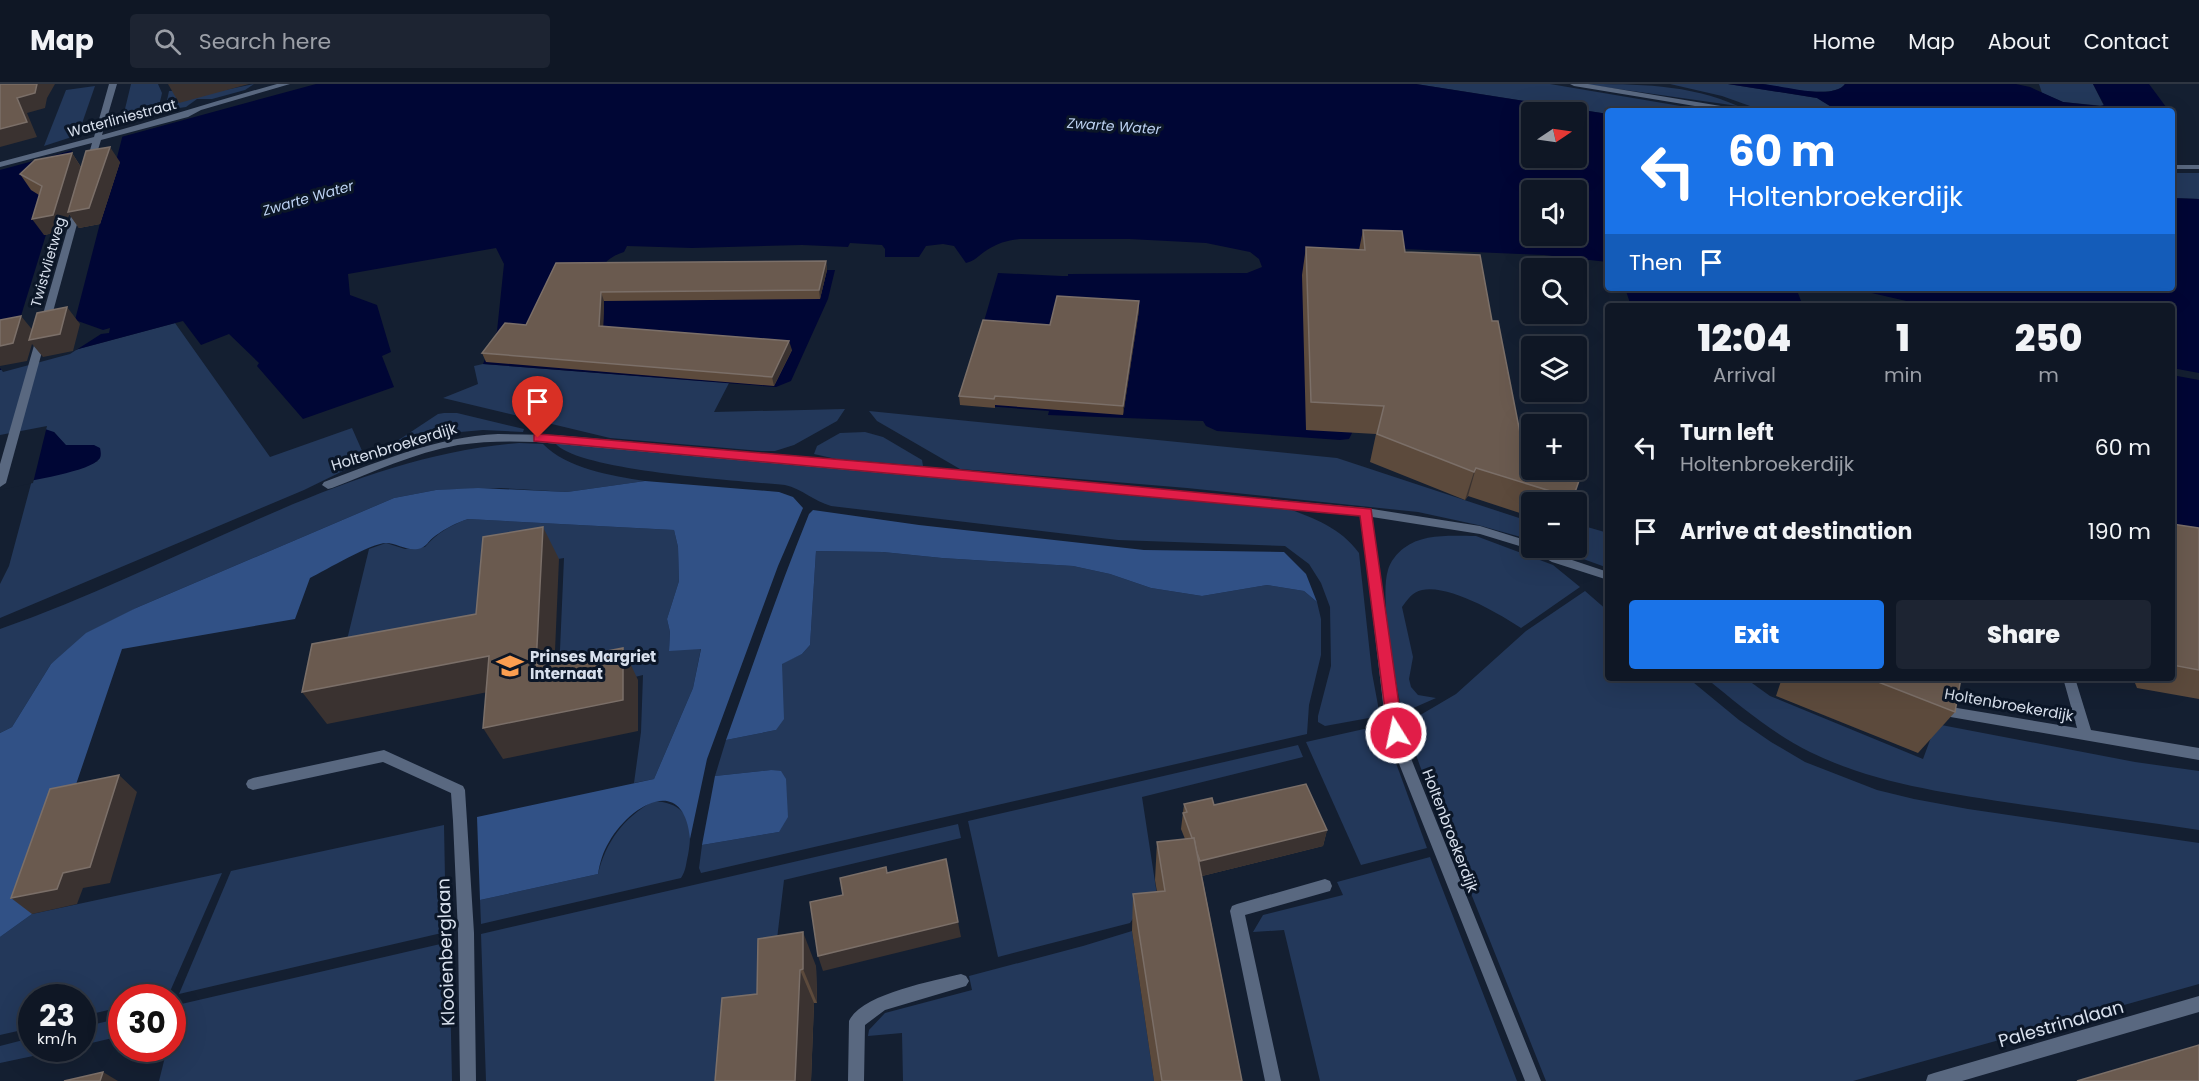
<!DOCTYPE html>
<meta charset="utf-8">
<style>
:root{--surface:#0f1725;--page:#1d2432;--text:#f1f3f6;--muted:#9b9fa7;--line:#2f3642;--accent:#1a73e8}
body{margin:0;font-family:Poppins,sans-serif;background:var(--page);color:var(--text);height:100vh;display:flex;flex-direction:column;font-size:22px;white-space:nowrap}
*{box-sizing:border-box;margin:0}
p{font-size:20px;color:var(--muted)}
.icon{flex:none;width:33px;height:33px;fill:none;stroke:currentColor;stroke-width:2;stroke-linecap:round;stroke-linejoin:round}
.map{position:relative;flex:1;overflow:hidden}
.side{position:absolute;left:1605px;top:219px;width:570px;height:378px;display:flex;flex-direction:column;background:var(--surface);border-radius:6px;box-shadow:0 6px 24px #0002,0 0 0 2px var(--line)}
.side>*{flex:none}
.hud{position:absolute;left:1605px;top:24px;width:570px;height:183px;border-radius:6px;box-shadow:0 6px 24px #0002,0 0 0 2px var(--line);background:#1a73e8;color:#fff;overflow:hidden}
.needle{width:39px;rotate:77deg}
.tools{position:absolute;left:1521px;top:18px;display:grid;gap:12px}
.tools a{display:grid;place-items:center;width:66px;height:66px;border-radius:6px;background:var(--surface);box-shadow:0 6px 24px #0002,0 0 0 2px var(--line);font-size:30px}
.speed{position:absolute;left:18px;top:900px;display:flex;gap:12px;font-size:30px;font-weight:700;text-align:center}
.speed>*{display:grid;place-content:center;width:78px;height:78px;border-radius:50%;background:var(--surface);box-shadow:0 6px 24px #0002,0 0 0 2px var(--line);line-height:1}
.speed small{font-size:15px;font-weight:400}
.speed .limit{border:9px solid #d22;background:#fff;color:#111}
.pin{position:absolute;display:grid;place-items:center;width:51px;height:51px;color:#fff;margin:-62px -26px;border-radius:50% 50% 50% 0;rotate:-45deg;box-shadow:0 0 6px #0007}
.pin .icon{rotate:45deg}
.me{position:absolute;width:66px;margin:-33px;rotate:350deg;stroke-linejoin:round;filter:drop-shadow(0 0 4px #0008)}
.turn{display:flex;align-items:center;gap:21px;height:126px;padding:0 24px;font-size:27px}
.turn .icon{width:78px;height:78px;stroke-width:2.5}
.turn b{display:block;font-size:42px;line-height:51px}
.then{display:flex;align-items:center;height:57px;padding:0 24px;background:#0003;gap:12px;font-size:22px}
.eta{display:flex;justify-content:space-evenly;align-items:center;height:102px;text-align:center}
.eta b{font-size:36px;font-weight:800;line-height:42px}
.cta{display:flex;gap:12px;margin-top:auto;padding:12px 24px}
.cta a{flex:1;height:69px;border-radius:6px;background:var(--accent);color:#fff;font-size:24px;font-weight:800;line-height:69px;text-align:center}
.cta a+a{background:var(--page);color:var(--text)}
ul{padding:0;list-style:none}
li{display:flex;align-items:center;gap:18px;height:84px;padding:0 24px}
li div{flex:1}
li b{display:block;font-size:22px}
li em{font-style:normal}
header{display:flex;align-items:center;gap:36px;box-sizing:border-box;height:84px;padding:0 30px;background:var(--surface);border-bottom:2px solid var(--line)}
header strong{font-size:28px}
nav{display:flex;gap:33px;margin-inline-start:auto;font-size:21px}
.search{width:420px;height:54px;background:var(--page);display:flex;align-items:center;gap:15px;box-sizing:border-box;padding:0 21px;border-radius:6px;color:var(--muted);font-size:22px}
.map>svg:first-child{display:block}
.green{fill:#23385a}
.forest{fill:#315186}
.water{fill:#000635;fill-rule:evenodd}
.pier{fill:#141f31}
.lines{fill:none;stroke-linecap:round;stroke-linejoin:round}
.lane{fill:#596880;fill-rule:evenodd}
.street{fill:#596880;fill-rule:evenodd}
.wall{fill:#5c4a3c}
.shaded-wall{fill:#3a3230}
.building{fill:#6a5a4f;stroke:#7b6f68;stroke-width:1.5}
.route{fill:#e11d48;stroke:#92132f;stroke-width:1.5}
.labels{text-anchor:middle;stroke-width:6;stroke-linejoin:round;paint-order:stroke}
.far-street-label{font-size:14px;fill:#d8e0ed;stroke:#0b1627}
.far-water-label{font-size:14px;font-style:italic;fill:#bdd2f2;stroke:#0b1627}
.street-label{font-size:15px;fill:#d8e0ed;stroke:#0b1627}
.poi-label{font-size:15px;font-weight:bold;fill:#d8e0ed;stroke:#0b1627;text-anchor:start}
.near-street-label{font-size:18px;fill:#d8e0ed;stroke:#0b1627}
</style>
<header>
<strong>Map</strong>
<div class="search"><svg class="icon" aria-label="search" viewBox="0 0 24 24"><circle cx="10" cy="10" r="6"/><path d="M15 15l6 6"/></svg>Search here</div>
<nav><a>Home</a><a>Map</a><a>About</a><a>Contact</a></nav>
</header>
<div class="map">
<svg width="2199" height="997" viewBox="0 0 2199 997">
<rect width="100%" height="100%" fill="#141f31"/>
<!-- green -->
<g class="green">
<path d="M 131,0 L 158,0 L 162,9 C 156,38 153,32 126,39 L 124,29 Z"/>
<polygon points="254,0 245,6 212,15 197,15 186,23 165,26 169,7 225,6"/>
<polygon points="1416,0 1550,0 1710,27 1608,27 1608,30"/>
<path d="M 1583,0 C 1636,0 1689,0 1738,22 Z"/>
<polygon points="1670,0 1728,0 1817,14 1838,27 1764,27 1722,12"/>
<path d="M 1762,0 L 1845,0 C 1834,16 1780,3 1762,0 Z"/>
<polygon points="2039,0 2093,0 2104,22 2063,18 2042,9"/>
<polygon points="95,2 78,51 44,62 66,6"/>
<polygon points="2172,89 2199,89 2199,115 2172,114"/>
<polygon points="175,239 270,373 352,344 363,369 349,384 304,406 0,534 0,500 9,482 32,396 79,385 98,377 78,362 66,362 54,348 0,354 0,286"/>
<polygon points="483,280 729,299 714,328 845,325 837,337 794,361 775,367 761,367 610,354 443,314 478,300 474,282"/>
<polygon points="869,327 1337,374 1531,438 1531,456 1478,441 1418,428 1187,404 960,385 877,337"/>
<polygon points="444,329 457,329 524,345 523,348 483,346 449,349 386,369 385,365 438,330"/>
<polygon points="865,348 883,353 922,376 923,382 836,375 814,370 817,362 840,349"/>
<path d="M 519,359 L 543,360 C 566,384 612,392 645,397 L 567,408 L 501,404 L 436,406 L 394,414 L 136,524 L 51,580 L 12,643 L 0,649 L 0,545 C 88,514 175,471 261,434 C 343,398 429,366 519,359 Z"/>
<path d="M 555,359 L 1284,423 C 1313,434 1340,443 1359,469 L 1372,589 L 1380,632 L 1325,642 L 1318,638 L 1318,632 L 1331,582 L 1330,523 L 1321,499 L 1309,480 L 1285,462 L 1118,456 L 831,422 C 814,417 802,405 785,401 C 743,397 577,387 555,359 Z"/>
<path d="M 468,435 L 674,446 L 678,463 L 679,497 L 667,535 L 670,548 L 669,566 L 701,564 L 693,604 L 654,695 L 634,699 L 641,648 L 643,591 L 558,612 L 564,474 L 494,486 L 486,565 L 338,593 L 369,465 L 386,459 L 405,465 L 425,463 C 437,449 451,441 468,435 Z"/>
<polygon points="1577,440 1608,449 1608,484 1553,464 1576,464"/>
<path d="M 1476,452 L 1553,481 L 1580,503 L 1521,544 C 1500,530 1449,500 1422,506 C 1412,508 1408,515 1402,523 L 1413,573 L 1409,595 L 1411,603 L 1418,611 L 1436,614 L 1402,629 C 1396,597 1379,515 1388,486 C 1390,478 1397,469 1404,464 C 1423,449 1454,452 1476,452 Z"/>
<polygon points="816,467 883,468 942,474 1073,482 1110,490 1151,504 1202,512 1267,501 1304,507 1317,518 1321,535 1321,571 1309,621 1307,650 701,789 699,784 702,761 779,748 771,686 715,692 726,656 776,646 782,579 802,570 810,561"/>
<polygon points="1585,507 1608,527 1608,594 1688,594 1739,636 1771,658 1805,678 1877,706 1914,715 1968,725 2199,759 2199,900 1853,997 1546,997 1420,682 1405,640 1456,610 1526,547"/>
<path d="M 1706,594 L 1745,594 L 1770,612 L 1923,675 L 1936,640 L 2135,678 L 2199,687 L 2199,746 C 2139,737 2078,729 2018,720 C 1947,709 1875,700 1810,668 C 1772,649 1739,621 1706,594 Z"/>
<polygon points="1364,645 1378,645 1385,649 1427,764 1361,781 1306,658"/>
<polygon points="1298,661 1303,673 1142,713 1159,824 1138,827 1130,839 998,873 968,737"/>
<path d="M 653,717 C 688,719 694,739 688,771 C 686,779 686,787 681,794 L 481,840 L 480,816 L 598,790 C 606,757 624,734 653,717 Z"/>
<polygon points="958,740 961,754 784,796 773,889 736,997 486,997 481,850"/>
<polygon points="444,741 446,848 179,910 231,787"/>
<polygon points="1430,773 1517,997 1320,997 1284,846 1253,848 1263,831 1343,811 1337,798"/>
<polygon points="222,789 168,912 122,914 121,923 83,932 82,914 32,914 31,944 0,951 0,853 32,830"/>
<polygon points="1132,847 1154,997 903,997 902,949 868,952 869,946 885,929 972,906 969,892 1083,862"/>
<polygon points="449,858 452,997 159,997 167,965 172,964 173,940 177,921"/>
<polygon points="121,934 121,952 83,961 83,943"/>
<polygon points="31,954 32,964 66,965 0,979 0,962"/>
</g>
<!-- forest -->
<g class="forest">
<path d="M 645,397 L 779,408 L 793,413 L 803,424 L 778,482 L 707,675 L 690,755 C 684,689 630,721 609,758 C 603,768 600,778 598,790 L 480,816 L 477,733 L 654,695 L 693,604 L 701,565 L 669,567 L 670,548 L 667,535 L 679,497 L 678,463 L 674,446 L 468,435 C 456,439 446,444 435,452 C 429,456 426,464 418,465 C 406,467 397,459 386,459 C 371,459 326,486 310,494 L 295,535 L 122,565 L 32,830 L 0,853 L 0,649 L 12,643 L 51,580 L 86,549 L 136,524 L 394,414 L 436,406 L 478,404 L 567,408 Z"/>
<path d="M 813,426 L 919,441 L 1144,466 L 1284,468 L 1306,490 L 1317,518 L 1304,507 L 1267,501 L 1202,512 L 1151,504 L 1110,490 L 1073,482 L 942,474 L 883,468 L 816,467 L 810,561 L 802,570 L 782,580 L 784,635 L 776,646 L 726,656 C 753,581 779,504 809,430 Z"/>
<polygon points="771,686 781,687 786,695 788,733 779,748 702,761 715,692"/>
</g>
<!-- water -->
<g class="water">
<path d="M 316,0 L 1416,0 L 1608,30 L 1608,178 L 1544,171 L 1403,165 L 1343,193 L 1352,349 L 1349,355 L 1340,356 L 1217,347 L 1206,342 L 1203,337 L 1048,331 L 1049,327 L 960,320 L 998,189 L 1062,192 L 1068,192 L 1068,190 L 1247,189 L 1262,183 L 1259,175 L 1250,168 L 1206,159 L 1129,155 L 1020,155 C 1008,156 998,159 987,166 C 979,171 975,177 966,179 L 954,162 L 943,160 L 926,162 L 919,173 L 885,173 L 885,165 L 882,161 L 850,159 L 848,163 L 802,161 L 692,164 L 627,162 L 624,168 C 614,171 604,177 600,187 L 835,186 L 828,215 L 791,297 L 776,303 L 483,280 L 497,247 L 504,180 L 496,164 L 348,190 L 350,211 L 377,221 L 391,268 L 382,272 L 394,303 L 303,335 L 257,282 L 259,279 L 229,250 L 201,261 L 183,237 L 0,286 L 0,86 ZM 1532,28 L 1576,28 L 1576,74 L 1532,74 ZM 1532,106 L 1576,106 L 1576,152 L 1532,152 Z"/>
<path d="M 1728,0 C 1739,0 1751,0 1762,0 C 1781,1 1833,17 1845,0 L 2016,0 L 2030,3 L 2063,18 L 2100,22 L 2104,21 L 2093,0 L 2149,0 L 2169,27 L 1838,27 L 1817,14 Z"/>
<polygon points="2172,114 2199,115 2199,289 2172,284 2172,222 1928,222 1850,204 2172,204"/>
<polygon points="1625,204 1796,204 1803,222 1631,222"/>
<polygon points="2172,291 2199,296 2199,449 2172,444"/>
<path d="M 45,345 L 54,348 L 66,361 L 94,361 L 100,364 C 101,369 102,374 97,377 C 84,389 20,398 0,403 L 0,354 Z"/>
</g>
<!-- pier -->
<g class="pier">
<polygon points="123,50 75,236 103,246 110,244 109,249 101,250 70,270 3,288 0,284 0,257 16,248 73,63"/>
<polygon points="47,342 33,399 0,406 0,351"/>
</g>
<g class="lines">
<!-- lane -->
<polygon class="lane" points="384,666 463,702 465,706 467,737 465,741 460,743 455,741 453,737 451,709 383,678 253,706 248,704 246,700 248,696 253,694"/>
<!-- street -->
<g class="street">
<path d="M 109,0 L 117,0 L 102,51 C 161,35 218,16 277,0 L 290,0 L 201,26 L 188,33 L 101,56 L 93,82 L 86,80 L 92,59 L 0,83 L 0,78 L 94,53 Z"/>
<polygon points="1570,0 1588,0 1739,25 1743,27 1725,27 1574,2"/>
<rect x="2172" y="81" width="27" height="4"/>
<polygon points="78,119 82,122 6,399 0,403 0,380 74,122"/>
<path d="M 498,350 L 556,351 L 1366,424 L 1480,442 L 1532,458 L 1532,464 L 1543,464 L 1560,472 L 1608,488 L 1608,496 L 1552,478 L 1529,465 L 1480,450 L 1372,433 L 1399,636 L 1406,662 L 1541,997 L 1525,997 L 1392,662 L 1385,636 L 1361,432 L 536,358 C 510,357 484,357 458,361 C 414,369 373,388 332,404 L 328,405 L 322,401 L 324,398 C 381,377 436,353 498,350 Z"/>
<polygon points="2063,594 2075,594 2091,646 2199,664 2199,676 1939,631 1934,630 1932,626 1934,622 1939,621 2077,644"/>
<polygon points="460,731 465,733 467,737 474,849 476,997 460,997 458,849 453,737 455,733"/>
<polygon points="1325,795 1330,797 1332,802 1330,807 1245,831 1281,997 1265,997 1230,827 1232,822 1237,820"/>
<path d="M 961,890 L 966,892 L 969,897 L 966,902 L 885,926 L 865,941 L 864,997 L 848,997 L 849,937 C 861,910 933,897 961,890 Z"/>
<polygon points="2199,912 2199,928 1962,997 1926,997 1928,991 1934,989"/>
</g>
</g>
<!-- wall -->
<g class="wall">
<polygon points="72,69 81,83 120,78 100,140 79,144 69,130 64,147 44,151 39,111 31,106 20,90"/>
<polygon points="1363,146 1405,168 1492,237 1525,374 1581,391 1571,418 1532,418 1532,433 1468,412 1465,416 1370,378 1376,350 1306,346 1302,191 1306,163 1359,166"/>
<polygon points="826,177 827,186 820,215 604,217 603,242 792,266 774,302 486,278 482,269 526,241 556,179"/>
<polygon points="1139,217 1139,226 1123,331 995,321 995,324 960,321 959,312 1050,241"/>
<polygon points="2172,440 2199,444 2199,615 2137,604 2133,594 2172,594"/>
<polygon points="1782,594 1961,594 1955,628 1918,669 1776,612"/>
<polygon points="1184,720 1214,721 1327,746 1323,762 1202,792 1242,997 1154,997 1132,847 1133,810 1157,808 1155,796 1157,758 1185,755 1181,745"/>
<polygon points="758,855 816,882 817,919 814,919 811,997 715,997 757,910"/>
</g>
<!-- shaded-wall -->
<g class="shaded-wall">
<polygon points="37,0 55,0 47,14 45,24 27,29 37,53 0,63 0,45 17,14"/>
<polygon points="168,0 249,0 179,19"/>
<polygon points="110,63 120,78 100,140 79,144 69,130 64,147 44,151 32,135 72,69 82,85"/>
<polygon points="826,177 827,186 820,215 819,206"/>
<polygon points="601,208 604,217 603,251 599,242"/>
<polygon points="1139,217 1139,226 1123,331 1123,322"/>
<polygon points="67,223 80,240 73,267 43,273 32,260 27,277 0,282 0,262 21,232 35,249"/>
<polygon points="789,257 792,266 774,302 772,293"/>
<polygon points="1476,384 1468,412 1465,416 1474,388"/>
<polygon points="543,443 559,475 553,613 536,581"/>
<polygon points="623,564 638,596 638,647 503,675 483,644"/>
<polygon points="489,572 508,604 327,640 302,608"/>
<polygon points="119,691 137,708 110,799 83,804 77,820 32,830 11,814 63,789"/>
<polygon points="1327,746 1323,762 1198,793 1200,777"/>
<polygon points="958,838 961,853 823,887 818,872"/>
<polygon points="803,848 816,882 817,919 803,885"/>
<polygon points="800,886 814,919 811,997 795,997"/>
<polygon points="103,988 118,997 100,997"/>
</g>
<!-- building -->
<g class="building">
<polygon points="0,0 37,0 35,9 17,14 27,38 0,45"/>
<polygon points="110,63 89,124 68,128 86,67"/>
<polygon points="72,69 53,131 32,135 42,102 20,90 35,76"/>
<polygon points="1363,146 1402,147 1405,168 1480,171 1492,237 1498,237 1525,374 1532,376 1532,386 1564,386 1581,391 1573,414 1476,384 1474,388 1377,350 1384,322 1311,318 1306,163 1365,166"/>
<polygon points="826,177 819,206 601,208 599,242 789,257 772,293 482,269 505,239 526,241 556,179"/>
<polygon points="1057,212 1139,217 1123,322 995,312 994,315 959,312 983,236 1050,241"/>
<polygon points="67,223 60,250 29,256 37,229"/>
<polygon points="21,232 13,259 0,262 0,236"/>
<polygon points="2172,440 2199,444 2199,586 2172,581"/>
<polygon points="543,443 536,581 623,564 623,616 483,644 489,572 302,608 312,560 476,530 483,453"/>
<polygon points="1868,594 1961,594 1955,628"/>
<polygon points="119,691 90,783 63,789 57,805 11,814 50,705"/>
<polygon points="1306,700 1327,746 1200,777 1196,766 1194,754 1192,754 1183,729 1187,728 1184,720 1212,714 1214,721"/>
<polygon points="1194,754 1242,997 1162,997 1133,810 1165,807 1157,758"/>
<polygon points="946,775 958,838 818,872 810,818 843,811 840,794 886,783 887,789"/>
<polygon points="803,848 803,885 800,886 795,997 715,997 722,914 757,910 758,855"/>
<polygon points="2199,961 2199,997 2077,997"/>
<polygon points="103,988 100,997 64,997"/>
</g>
<!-- route -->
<polygon class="route" points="538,350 950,385 1371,425 1403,649 1401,654 1396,655 1390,654 1388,649 1360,432 534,357 534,351"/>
<!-- icons -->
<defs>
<symbol id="school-bare" viewBox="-9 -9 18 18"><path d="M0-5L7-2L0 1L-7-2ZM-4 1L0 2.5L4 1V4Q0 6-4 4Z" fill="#fb9e50" stroke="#0b1627" stroke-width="2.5" paint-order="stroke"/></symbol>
</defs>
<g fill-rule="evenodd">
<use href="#school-bare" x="491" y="563" width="38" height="38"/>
</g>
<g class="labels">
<!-- far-street labels -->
<g class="far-street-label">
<text transform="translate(122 34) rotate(-15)" y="5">Waterliniestraat</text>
<text transform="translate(48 178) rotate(-74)" y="5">Twistvlietweg</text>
</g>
<!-- far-water labels -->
<g class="far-water-label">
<text transform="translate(1114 42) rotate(4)" y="5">Zwarte Water</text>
<text transform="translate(308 114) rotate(-16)" y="5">Zwarte Water</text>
</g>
<!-- street labels -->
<g class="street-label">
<text transform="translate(394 363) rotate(-17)" y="5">Holtenbroekerdijk</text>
<text transform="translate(2009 621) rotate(10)" y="5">Holtenbroekerdijk</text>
<text transform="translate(1450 747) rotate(69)" y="5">Holtenbroekerdijk</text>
</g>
<!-- poi labels -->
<g class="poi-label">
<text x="530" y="578">Prinses Margriet<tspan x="530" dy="17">Internaat</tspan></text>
</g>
<!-- near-street labels -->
<g class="near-street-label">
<text transform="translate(446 868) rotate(-92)" y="6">Klooienberglaan</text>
<text transform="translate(2061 940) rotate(-16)" y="6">Palestrinalaan</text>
</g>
</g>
</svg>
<div class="tools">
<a><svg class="needle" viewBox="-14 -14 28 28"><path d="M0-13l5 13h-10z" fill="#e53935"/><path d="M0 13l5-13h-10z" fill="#9b9fa7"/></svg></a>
<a><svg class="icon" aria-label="sound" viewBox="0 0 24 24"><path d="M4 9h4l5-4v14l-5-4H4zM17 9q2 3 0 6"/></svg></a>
<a><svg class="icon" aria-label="search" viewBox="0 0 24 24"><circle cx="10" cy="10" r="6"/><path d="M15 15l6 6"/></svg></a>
<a><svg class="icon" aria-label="layers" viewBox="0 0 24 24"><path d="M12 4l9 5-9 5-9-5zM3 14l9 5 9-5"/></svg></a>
<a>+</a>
<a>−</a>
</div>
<div class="speed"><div>23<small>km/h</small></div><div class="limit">30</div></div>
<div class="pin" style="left:538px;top:354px;background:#d93025"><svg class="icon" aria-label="arrive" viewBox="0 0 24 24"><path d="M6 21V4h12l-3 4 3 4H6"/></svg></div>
<svg class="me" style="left:1396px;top:649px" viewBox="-20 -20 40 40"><circle r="17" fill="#e11d48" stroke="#fff" stroke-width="3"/><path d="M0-11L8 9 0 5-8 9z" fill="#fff"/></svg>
<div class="hud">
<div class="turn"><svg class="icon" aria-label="left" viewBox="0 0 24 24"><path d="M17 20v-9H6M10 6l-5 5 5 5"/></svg><div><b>60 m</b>Holtenbroekerdijk</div></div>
<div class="then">Then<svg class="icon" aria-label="arrive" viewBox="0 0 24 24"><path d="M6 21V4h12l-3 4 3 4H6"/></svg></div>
</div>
<section class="side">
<div class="eta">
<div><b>12:04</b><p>Arrival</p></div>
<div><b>1</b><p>min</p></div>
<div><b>250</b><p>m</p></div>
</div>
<ul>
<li><svg class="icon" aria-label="left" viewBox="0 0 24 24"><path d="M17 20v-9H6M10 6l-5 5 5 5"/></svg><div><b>Turn left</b><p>Holtenbroekerdijk</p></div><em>60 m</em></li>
<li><svg class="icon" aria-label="arrive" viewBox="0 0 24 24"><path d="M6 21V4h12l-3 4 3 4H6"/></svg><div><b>Arrive at destination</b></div><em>190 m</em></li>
</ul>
<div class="cta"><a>Exit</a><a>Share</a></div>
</section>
</div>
